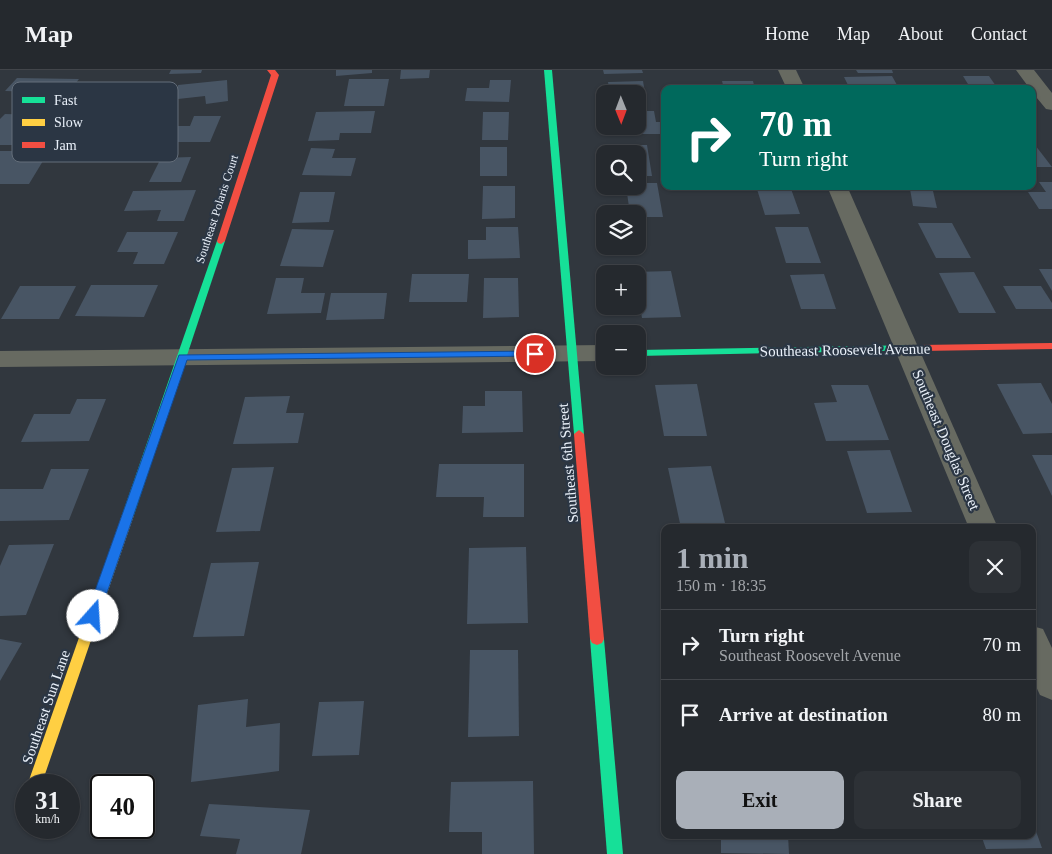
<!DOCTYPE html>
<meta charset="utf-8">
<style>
:root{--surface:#25292e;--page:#2d3136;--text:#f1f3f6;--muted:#a3a6aa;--line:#42454a;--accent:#a9afb8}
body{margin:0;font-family:"Times New Roman",serif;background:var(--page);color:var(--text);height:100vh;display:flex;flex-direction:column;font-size:19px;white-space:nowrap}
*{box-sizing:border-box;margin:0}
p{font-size:16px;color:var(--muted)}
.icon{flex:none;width:28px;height:28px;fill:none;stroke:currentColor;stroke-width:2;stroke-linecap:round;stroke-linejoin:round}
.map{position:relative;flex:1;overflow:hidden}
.drawer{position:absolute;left:661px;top:454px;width:375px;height:315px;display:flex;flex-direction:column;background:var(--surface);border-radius:10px;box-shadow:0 1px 4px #0004,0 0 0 1px var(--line)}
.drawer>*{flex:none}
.guide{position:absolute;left:661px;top:15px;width:375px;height:105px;border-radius:10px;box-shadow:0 1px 4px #0004,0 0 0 1px var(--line);background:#00695c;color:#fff;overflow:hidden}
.needle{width:32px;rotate:179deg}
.buttons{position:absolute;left:596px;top:15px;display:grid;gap:10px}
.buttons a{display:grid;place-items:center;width:50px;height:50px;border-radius:10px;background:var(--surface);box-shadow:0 1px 4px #0004,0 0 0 1px var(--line);font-size:25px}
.speed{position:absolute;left:15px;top:704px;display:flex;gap:10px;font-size:25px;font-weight:700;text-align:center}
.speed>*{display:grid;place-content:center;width:65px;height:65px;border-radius:50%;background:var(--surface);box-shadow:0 1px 4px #0004,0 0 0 1px var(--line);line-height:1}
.speed small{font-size:12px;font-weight:400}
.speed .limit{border:2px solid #111;border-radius:8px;background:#fff;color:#111}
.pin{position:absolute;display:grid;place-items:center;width:42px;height:42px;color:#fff;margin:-21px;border:2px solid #fff;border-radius:50%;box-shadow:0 1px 5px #0007}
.me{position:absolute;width:55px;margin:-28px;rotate:19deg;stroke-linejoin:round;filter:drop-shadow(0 0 4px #0008)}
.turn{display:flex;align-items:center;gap:18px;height:105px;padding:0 15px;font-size:22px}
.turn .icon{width:65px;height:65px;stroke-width:2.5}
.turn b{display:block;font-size:35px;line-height:42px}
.round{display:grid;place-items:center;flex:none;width:52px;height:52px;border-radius:10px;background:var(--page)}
.head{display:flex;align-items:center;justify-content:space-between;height:85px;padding:0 15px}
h1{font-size:30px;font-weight:700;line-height:38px;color:var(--accent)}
.action{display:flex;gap:10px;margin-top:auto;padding:10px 15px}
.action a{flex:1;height:58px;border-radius:10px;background:var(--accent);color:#111;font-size:20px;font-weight:700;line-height:58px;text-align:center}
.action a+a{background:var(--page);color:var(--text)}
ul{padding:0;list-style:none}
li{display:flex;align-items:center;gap:15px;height:70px;padding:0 15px;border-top:1px solid var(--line)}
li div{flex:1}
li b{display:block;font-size:19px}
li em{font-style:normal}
header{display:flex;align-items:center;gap:30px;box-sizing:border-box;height:70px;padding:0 25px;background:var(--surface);border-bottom:1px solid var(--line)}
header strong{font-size:24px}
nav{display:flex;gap:28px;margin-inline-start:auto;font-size:18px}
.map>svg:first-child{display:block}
.building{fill:#485564}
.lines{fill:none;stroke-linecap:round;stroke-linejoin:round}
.street{fill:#676a61;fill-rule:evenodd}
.fast{fill:#16e098;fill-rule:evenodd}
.slow{fill:#ffcf43;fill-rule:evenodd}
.jam{fill:#f24e42;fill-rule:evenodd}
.route{fill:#1a73e8;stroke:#114b97}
.labels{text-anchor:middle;stroke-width:4.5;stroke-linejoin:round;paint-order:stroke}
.far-street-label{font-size:12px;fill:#e9f0f9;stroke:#2b3644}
.street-label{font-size:15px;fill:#e9f0f9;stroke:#2b3644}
.key{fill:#2b3644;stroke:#646e7a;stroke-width:1}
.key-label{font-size:14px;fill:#e9f0f9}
</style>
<header>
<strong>Map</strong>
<nav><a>Home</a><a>Map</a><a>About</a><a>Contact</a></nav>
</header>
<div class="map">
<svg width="1052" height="784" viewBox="0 0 1052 784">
<rect width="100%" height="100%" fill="#31373e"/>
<!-- building -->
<g class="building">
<polygon points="171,0 202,0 201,3 169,4"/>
<polygon points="336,0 372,0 372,3 336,6"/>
<polygon points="401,0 430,0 429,8 400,9"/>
<polygon points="603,0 642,0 643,3 604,4"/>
<polygon points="856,0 892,0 893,3 858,3"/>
<polygon points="892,6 897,15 878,15 880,19 850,19 844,7"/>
<polygon points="963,6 989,6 998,19 971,19"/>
<polygon points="17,8 79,9 60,33 28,32 37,22 5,21"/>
<polygon points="349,9 389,9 384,36 344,36"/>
<polygon points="227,10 228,31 206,34 205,26 178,29 178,15"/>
<polygon points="490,10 511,10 509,32 465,31 467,18 489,18"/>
<polygon points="643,11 645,23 610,24 608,12"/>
<polygon points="722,11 753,11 755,19 724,19"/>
<polygon points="375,41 371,63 340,63 339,70 308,71 316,42"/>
<polygon points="638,41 654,41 656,52 665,52 665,64 629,64 628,56 638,56"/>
<polygon points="483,42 509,42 508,70 482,70"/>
<polygon points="5,44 44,45 20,75 0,75 0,49"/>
<polygon points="194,46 221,46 210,72 165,72 173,56 190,56"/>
<polygon points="1032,71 1052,97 1032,97"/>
<polygon points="616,75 647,75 652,106 638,106 638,84 617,84"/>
<rect x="480" y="77" width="27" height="29"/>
<polygon points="311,78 335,79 332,88 356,88 351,106 302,105"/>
<polygon points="0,81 49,81 29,114 0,114"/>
<polygon points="191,87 181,112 149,112 161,88"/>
<polygon points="1039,112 1052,112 1052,139 1039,139 1028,122 1046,122"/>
<polygon points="638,113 657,113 663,147 638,147 638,144 630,144 626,116 638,116"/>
<polygon points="483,116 515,116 515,148 482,149"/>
<polygon points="756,116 790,116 800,144 765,145"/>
<polygon points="910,119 933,121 937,138 913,136"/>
<polygon points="196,120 184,151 157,151 161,140 124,141 133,121"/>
<polygon points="300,122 335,122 329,152 292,153"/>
<polygon points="918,153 952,153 971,188 936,188"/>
<polygon points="486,157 518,157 520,188 468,189 468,170 486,170"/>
<polygon points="775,157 808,157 821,193 786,193"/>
<polygon points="292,159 334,160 323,197 280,196"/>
<polygon points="127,162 178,162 164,194 133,194 138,182 117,182"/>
<polygon points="1039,199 1052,199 1052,221"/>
<polygon points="671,201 681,247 642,248 638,224 638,204 634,204 634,202"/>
<polygon points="974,202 996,243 959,243 939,203"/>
<polygon points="412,204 469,204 467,232 409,232"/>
<polygon points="824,204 836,239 801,239 790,205"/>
<polygon points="276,208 304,208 301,223 325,223 321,243 267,244"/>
<polygon points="484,208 518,208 519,247 483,248"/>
<polygon points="91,215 158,215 144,247 75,246"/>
<polygon points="20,216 76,216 59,249 1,249"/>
<polygon points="1003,216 1041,216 1052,233 1052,239 1016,239"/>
<polygon points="331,223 387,223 384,249 326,250"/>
<polygon points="1041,313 1052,334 1052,363 1023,364 997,314"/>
<polygon points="697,314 707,366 664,366 655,315"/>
<polygon points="831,315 868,315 889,370 826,371 814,333 837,332"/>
<polygon points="485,321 522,321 523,362 462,363 463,336 485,336"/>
<polygon points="290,326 286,343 304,343 298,373 233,374 245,327"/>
<polygon points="77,329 106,329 89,371 21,372 34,344 70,344"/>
<polygon points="890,380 912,442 867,443 847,381"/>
<polygon points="1032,385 1052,385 1052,426"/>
<polygon points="439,394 524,394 524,447 483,447 484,427 436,427"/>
<polygon points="711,396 726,457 681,458 668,398"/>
<polygon points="274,397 260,461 216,462 232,398"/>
<polygon points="51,399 89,399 69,450 0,451 0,419 43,419"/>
<polygon points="54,474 26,545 0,546 0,496 9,475"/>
<polygon points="526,477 528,553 467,554 469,478"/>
<polygon points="259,492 244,566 193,567 211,493"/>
<polygon points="0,569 22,573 0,611"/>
<polygon points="470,580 518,580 519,666 468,667"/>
<polygon points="248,629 246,657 280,653 279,701 191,712 198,635"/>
<polygon points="364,631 359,685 312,686 319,632"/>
<polygon points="533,711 534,784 482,784 482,762 449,762 451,712"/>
<polygon points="209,734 310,740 301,784 236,784 240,769 200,766"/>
<polygon points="1033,753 1042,778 986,779 981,765 1032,765"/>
<polygon points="721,765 788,765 789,784 721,783"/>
</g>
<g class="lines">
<!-- street -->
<g class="street">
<polygon points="778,0 796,0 805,19 787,19"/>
<polygon points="1016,0 1034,0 1052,23 1052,40 1046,39 1032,22 1032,19 1030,19"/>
<polygon points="827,116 847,116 998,458 969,458"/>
<polygon points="605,275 605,291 0,297 0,281"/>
<polygon points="1032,556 1043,559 1052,578 1052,630 1040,625 1032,608"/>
</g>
<!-- fast -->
<g class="fast">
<polygon points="544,0 552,0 584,364 579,368 574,364"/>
<polygon points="221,168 225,171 134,445 132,448 124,448 122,445 217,171"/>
<polygon points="920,275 924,276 925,278 924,280 638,286 638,280"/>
<polygon points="597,563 602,565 604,569 623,784 607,784 590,569 592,565"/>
</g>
<!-- slow -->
<polygon class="slow" points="128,440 132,442 134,445 42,713 41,715 29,715 28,713 122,445 124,442"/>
<!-- jam -->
<g class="jam">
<polygon points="267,0 275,0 279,5 225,171 221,174 218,173 217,171 271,5"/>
<polygon points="1052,273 1052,279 920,281 915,278 920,275"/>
<polygon points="579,360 584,364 604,569 602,573 597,575 592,573 590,569 574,364"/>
</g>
</g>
<!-- route -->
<polygon class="route" points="535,281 538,282 538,286 187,290 99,546 97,550 93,552 88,550 86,546 179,285"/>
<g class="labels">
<!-- far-street labels -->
<g class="far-street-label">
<text transform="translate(217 139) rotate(-72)" y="4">Southeast Polaris Court</text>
</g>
<!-- street labels -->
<g class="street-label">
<text transform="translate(845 280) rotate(-1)" y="5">Southeast Roosevelt Avenue</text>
<text transform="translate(946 370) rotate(67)" y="5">Southeast Douglas Street</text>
<text transform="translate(568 393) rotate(-95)" y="5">Southeast 6th Street</text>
<text transform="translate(46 637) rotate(-71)" y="5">Southeast Sun Lane</text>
</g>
</g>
<!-- legend -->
<rect x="12" y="12" width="166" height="80" rx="8" class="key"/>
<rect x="22" y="27" width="23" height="6" fill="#16e098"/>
<rect x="22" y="49" width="23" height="7" fill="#ffcf43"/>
<rect x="22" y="72" width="23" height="6" fill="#f24e42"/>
<g class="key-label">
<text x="54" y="35">Fast</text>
<text x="54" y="57">Slow</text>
<text x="54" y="80">Jam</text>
</g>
</svg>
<div class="buttons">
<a><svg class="needle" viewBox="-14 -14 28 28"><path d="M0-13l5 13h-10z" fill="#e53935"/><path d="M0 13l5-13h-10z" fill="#a3a6aa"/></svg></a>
<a><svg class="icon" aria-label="search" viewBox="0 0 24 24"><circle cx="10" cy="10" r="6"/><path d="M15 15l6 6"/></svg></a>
<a><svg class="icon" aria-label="layers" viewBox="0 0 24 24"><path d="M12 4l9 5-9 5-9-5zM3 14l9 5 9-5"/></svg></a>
<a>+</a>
<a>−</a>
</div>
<div class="speed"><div>31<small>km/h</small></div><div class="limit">40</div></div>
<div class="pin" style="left:535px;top:284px;background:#d93025"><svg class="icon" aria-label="arrive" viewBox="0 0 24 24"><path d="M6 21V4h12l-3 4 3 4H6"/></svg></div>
<svg class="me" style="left:93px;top:546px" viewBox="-20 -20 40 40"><circle r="19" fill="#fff"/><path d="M0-13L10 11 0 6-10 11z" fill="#1a73e8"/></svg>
<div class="guide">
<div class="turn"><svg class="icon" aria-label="right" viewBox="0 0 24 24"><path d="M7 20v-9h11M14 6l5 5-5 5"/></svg><div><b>70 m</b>Turn right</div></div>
</div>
<section class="drawer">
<div class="head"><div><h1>1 min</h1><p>150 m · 18:35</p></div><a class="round"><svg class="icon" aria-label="close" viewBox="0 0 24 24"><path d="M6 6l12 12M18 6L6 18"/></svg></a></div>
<ul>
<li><svg class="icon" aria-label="right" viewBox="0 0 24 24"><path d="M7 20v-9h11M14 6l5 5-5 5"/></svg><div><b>Turn right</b><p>Southeast Roosevelt Avenue</p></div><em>70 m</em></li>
<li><svg class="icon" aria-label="arrive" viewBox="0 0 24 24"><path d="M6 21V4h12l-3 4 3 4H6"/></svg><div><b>Arrive at destination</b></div><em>80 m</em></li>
</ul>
<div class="action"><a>Exit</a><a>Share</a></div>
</section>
</div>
